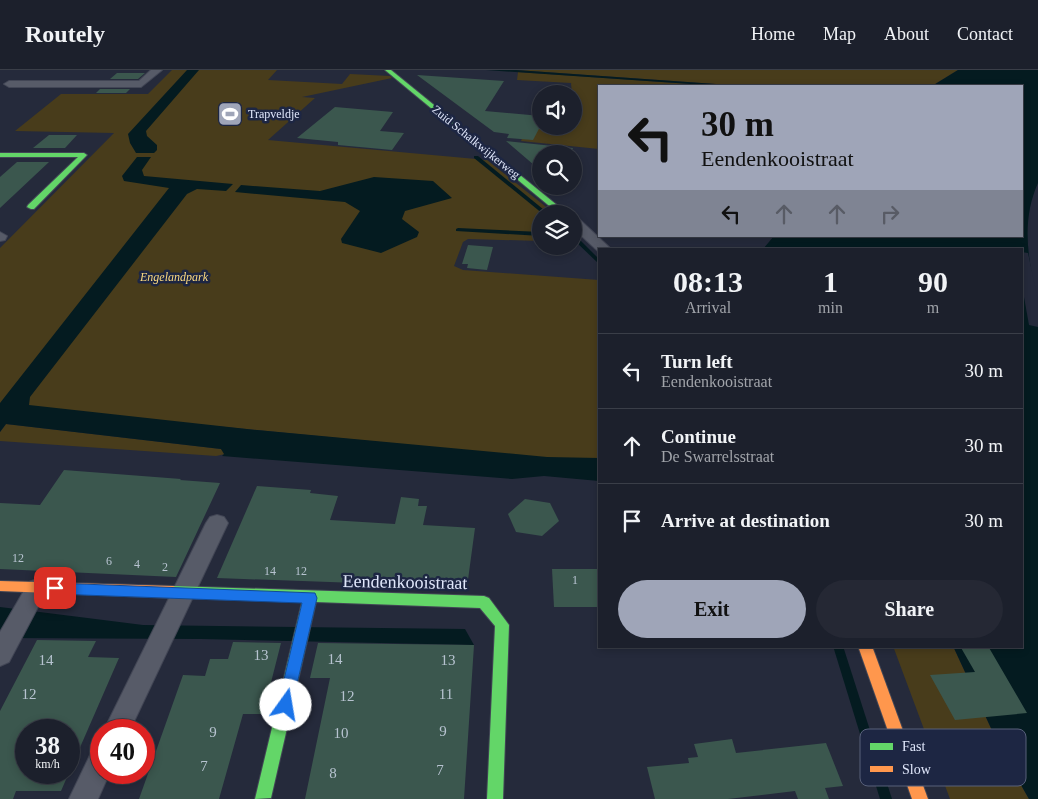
<!DOCTYPE html>
<style>
:root{--surface:#1c202c;--page:#252834;--text:#f1f3f6;--muted:#a0a3a9;--line:#3a3e48;--accent:#9fa5b8}
body{margin:0;font-family:"Times New Roman",serif;background:var(--page);color:var(--text);height:100vh;display:flex;flex-direction:column;font-size:19px;white-space:nowrap}
*{box-sizing:border-box;margin:0}
p{font-size:16px;color:var(--muted)}
.icon{flex:none;width:28px;height:28px;fill:none;stroke:currentColor;stroke-width:2;stroke-linecap:round;stroke-linejoin:round}
.map{position:relative;flex:1;overflow:hidden}
.panel{position:absolute;left:598px;top:178px;width:425px;height:400px;display:flex;flex-direction:column;background:var(--surface);border-radius:0px;box-shadow:0 2px 8px #0003,0 0 0 1px var(--line)}
.panel>*{flex:none}
.hud{position:absolute;left:598px;top:15px;width:425px;height:152px;border-radius:0px;box-shadow:0 2px 8px #0003,0 0 0 1px var(--line);background:#9fa5b8;color:#111;overflow:hidden}
.tools{position:absolute;left:532px;top:15px;display:grid;gap:10px}
.tools a{display:grid;place-items:center;width:50px;height:50px;border-radius:50%;background:var(--surface);box-shadow:0 2px 8px #0003,0 0 0 1px var(--line);font-size:25px}
.speed{position:absolute;left:15px;top:649px;display:flex;gap:10px;font-size:25px;font-weight:700;text-align:center}
.speed>*{display:grid;place-content:center;width:65px;height:65px;border-radius:50%;background:var(--surface);box-shadow:0 2px 8px #0003,0 0 0 1px var(--line);line-height:1}
.speed small{font-size:12px;font-weight:400}
.speed .limit{border:8px solid #d22;background:#fff;color:#111}
.pin{position:absolute;display:grid;place-items:center;width:42px;height:42px;color:#fff;margin:-21px;border-radius:10px;box-shadow:0 2px 8px #0006}
.me{position:absolute;width:55px;margin:-28px;rotate:13deg;stroke-linejoin:round;filter:drop-shadow(0 0 4px #0008)}
.turn{display:flex;align-items:center;gap:18px;height:105px;padding:0 20px;font-size:22px}
.turn .icon{width:65px;height:65px;stroke-width:2.5}
.turn b{display:block;font-size:35px;line-height:42px}
.lanes{display:flex;align-items:center;height:48px;padding:0 20px;background:#0003;justify-content:center;gap:25px;direction:ltr}
.lanes .off{opacity:.35}
.eta{display:flex;justify-content:space-evenly;align-items:center;height:85px;text-align:center}
.eta b{font-size:30px;font-weight:700;line-height:35px}
.primary-button{display:flex;gap:10px;margin-top:auto;padding:10px 20px}
.primary-button a{flex:1;height:58px;border-radius:30px;background:var(--accent);color:#111;font-size:20px;font-weight:700;line-height:58px;text-align:center}
.primary-button a+a{background:var(--page);color:var(--text)}
ul{padding:0;list-style:none}
li{display:flex;align-items:center;gap:15px;height:75px;padding:0 20px;border-top:1px solid var(--line)}
li div{flex:1}
li b{display:block;font-size:19px}
li em{font-style:normal}
header{display:flex;align-items:center;gap:30px;box-sizing:border-box;height:70px;padding:0 25px;background:var(--surface);border-bottom:1px solid var(--line)}
header strong{font-size:24px}
nav{display:flex;gap:28px;margin-inline-start:auto;font-size:18px}
.map>svg:first-child{display:block}
.green{fill:#483c1b}
.water{fill:#041b20}
.pier{fill:#252a3b}
.lines{fill:none;stroke-linecap:round;stroke-linejoin:round}
.stream{fill:#041b20;fill-rule:evenodd}
.building{fill:#3b574e;fill-rule:evenodd}
.street-casing{stroke:#424655;stroke-width:2}
.fast-casing{stroke:#424655;stroke-width:2}
.slow-casing{stroke:#424655;stroke-width:2}
.street{fill:#575b68;fill-rule:evenodd}
.fast{fill:#63d668;fill-rule:evenodd}
.slow{fill:#ff974d;fill-rule:evenodd}
.route{fill:#1a73e8;stroke:#114b97}
.labels{text-anchor:middle;stroke-width:5;stroke-linejoin:round;paint-order:stroke}
.far-poi-label{font-size:12px;fill:#e0e7fb;stroke:#1d2643;text-anchor:start}
.far-street-label{font-size:12px;fill:#e0e7fb;stroke:#1d2643}
.far-park-label{font-size:12px;font-style:italic;fill:#fcda80;stroke:#1d2643}
.number-label{font-size:12px;fill:#b7c3d0}
.near-number-label{font-size:15px;fill:#b7c3d0}
.near-street-label{font-size:18px;fill:#e0e7fb;stroke:#1d2643}
.key{fill:#1d2643;stroke:#58607a;stroke-width:1}
.key-label{font-size:14px;fill:#e0e7fb}
</style>
<header>
<strong>Routely</strong>
<nav><a>Home</a><a>Map</a><a>About</a><a>Contact</a></nav>
</header>
<div class="map">
<svg width="1038" height="729" viewBox="0 0 1038 729">
<rect width="100%" height="100%" fill="#252a3b"/>
<!-- green -->
<g class="green">
<polygon points="172,0 277,0 268,10 342,14 350,4 390,6 392,8 302,27 315,28 268,70 487,90 555,144 541,144 541,171 468,169 463,172 454,196 463,200 599,210 599,390 543,388 19,337 0,360 0,178 114,63 15,61 61,24 148,24"/>
<polygon points="516,0 958,0 932,16 744,16"/>
<polygon points="518,2 720,16 599,16 599,79 521,71 536,39 541,40 541,56 574,56 574,24 572,24 571,13 517,10"/>
<polygon points="6,354 221,379 225,384 216,386 0,371 0,362"/>
<polygon points="893,576 953,576 1002,682 1029,729 950,729"/>
</g>
<!-- water -->
<g class="water">
<polygon points="187,0 199,0 146,61 147,66 157,75 157,80 154,83 136,83 130,73 128,64"/>
<polygon points="486,0 516,0 744,16 720,16"/>
<path d="M 958,0 L 1038,0 L 1038,113 C 1020,153 1029,193 1038,234 L 1038,729 L 1029,729 L 1002,682 L 953,576 L 1021,576 L 1021,179 L 763,179 L 774,166 L 1021,166 L 1021,16 L 932,16 Z"/>
<polygon points="137,87 151,87 142,100 144,106 233,114 226,121 197,119 187,124 30,327 29,335 257,360 547,387 599,388 599,411 544,406 512,409 222,386 224,384 221,379 6,354 0,362 0,333 169,118 124,111 122,106"/>
<polygon points="374,107 433,111 452,128 405,141 402,149 419,162 417,167 381,183 342,173 341,169 360,141 345,132 235,122 241,115 320,121"/>
<polygon points="0,537 143,555 465,559 474,575 201,569 0,568"/>
</g>
<!-- pier -->
<polygon class="pier" points="1021,182 1028,183 1038,230 1038,257 1029,255 1021,210"/>
<g class="lines">
<!-- stream -->
<g class="stream">
<polygon points="474,86 478,86 549,144 543,144 474,88"/>
<polygon points="458,158 541,162 541,166 456,161 456,159"/>
<polygon points="574,165 576,166 599,189 599,194 574,170"/>
<polygon points="833,576 843,576 892,729 880,729"/>
</g>
</g>
<!-- building -->
<g class="building">
<polygon points="117,3 145,3 138,9 110,9"/>
<polygon points="417,5 504,11 485,41 541,46 541,55 533,70 507,68 509,64 494,62"/>
<polygon points="100,19 130,19 126,23 96,23"/>
<polygon points="335,37 393,42 380,61 404,63 392,80 338,75 338,72 297,68"/>
<polygon points="49,65 77,65 65,78 33,78"/>
<polygon points="506,71 553,76 573,78 570,84 541,84 541,101"/>
<polygon points="17,92 49,92 0,138 0,107"/>
<polygon points="468,175 493,177 487,200 467,198 468,194 462,194"/>
<polygon points="64,400 181,409 180,410 220,413 176,507 0,499 0,433 40,435"/>
<polygon points="257,416 311,420 310,423 338,426 330,450 395,454 401,427 419,429 418,436 427,436 423,455 475,458 467,517 217,508"/>
<polygon points="525,429 550,433 559,451 542,466 516,462 508,444"/>
<polygon points="552,499 597,499 599,537 554,537"/>
<path d="M 37,570 L 96,571 L 88,587 L 119,588 L 61,721 L 16,721 L 13,729 L 0,729 L 0,641 ZM 26,660 L 69,660 L 69,702 L 26,702 Z"/>
<polygon points="233,572 281,573 263,644 243,644 219,729 139,729 183,605 205,606 210,589 228,589"/>
<polygon points="318,573 474,575 464,729 305,729 330,608 310,608"/>
<polygon points="960,576 988,576 1027,643 955,650 930,605 975,602"/>
<polygon points="732,669 736,683 826,673 843,716 825,718 829,729 798,729 795,721 728,729 655,729 647,697 689,693 688,688 698,687 694,674"/>
</g>
<g class="lines">
<defs>
<g id="street">
<polygon points="151,0 162,0 141,17 9,17 4,14 9,11 139,11"/>
<polygon points="574,148 579,149 611,179 599,179 599,182 574,159"/>
<polygon points="0,162 7,166 5,170 0,171"/>
<polygon points="217,445 224,447 228,453 130,660 104,660 206,453 210,447"/>
<polygon points="37,509 45,512 48,518 9,592 0,596 0,562 29,512"/>
<polygon points="101,679 101,702 110,702 98,729 69,729 91,683"/>
</g>
<g id="fast">
<polygon points="385,0 391,0 568,144 559,144"/>
<polygon points="0,83 84,83 87,85 34,139 31,139 27,137 28,135 78,87 0,87"/>
<polygon points="173,516 484,526 489,528 509,555 503,729 487,729 495,556 480,538 316,532 271,728 255,729 302,532 173,528 168,526 166,522 168,518"/>
</g>
<g id="slow">
<polygon points="0,511 173,516 178,518 180,522 178,526 173,528 0,521"/>
<polygon points="858,576 872,576 928,729 912,729"/>
</g>
</defs>
<!-- street casing -->
<use href="#street" class="street-casing"/>
<!-- fast casing -->
<use href="#fast" class="fast-casing"/>
<!-- slow casing -->
<use href="#slow" class="slow-casing"/>
<!-- street -->
<use href="#street" class="street"/>
<!-- fast -->
<use href="#fast" class="fast"/>
<!-- slow -->
<use href="#slow" class="slow"/>
</g>
<!-- route -->
<polygon class="route" points="55,513 315,523 317,528 291,640 286,642 280,640 278,635 302,533 55,524 51,522 48,518 51,515"/>
<!-- icons -->
<defs>
<symbol id="stadium-square" viewBox="-11 -11 22 22"><rect x="-9" y="-9" width="18" height="18" rx="4" fill="#9fa5b8" stroke="#1d2643"/><path d="M0-5a6.5 5 0 1 0 0 10a6.5 5 0 1 0 0-10ZM-3.5-1.8h7v3.6h-7Z" fill="#fff"/></symbol>
</defs>
<g fill-rule="evenodd">
<use href="#stadium-square" x="216" y="30" width="28" height="28"/>
</g>
<g class="labels">
<!-- far-poi labels -->
<g class="far-poi-label">
<text x="248" y="48">Trapveldje</text>
</g>
<!-- far-street labels -->
<g class="far-street-label">
<text transform="translate(476 72) rotate(39)" y="4">Zuid Schalkwijkerweg</text>
</g>
<!-- far-park labels -->
<g class="far-park-label">
<text x="174" y="211">Engelandpark</text>
</g>
<!-- number labels -->
<g class="number-label">
<text x="18" y="492">12</text>
<text x="109" y="495">6</text>
<text x="137" y="498">4</text>
<text x="165" y="501">2</text>
<text x="270" y="505">14</text>
<text x="301" y="505">12</text>
<text x="575" y="514">1</text>
</g>
<!-- near-number labels -->
<g class="near-number-label">
<text x="261" y="590">13</text>
<text x="335" y="594">14</text>
<text x="46" y="595">14</text>
<text x="448" y="595">13</text>
<text x="29" y="629">12</text>
<text x="446" y="629">11</text>
<text x="347" y="631">12</text>
<text x="443" y="666">9</text>
<text x="213" y="667">9</text>
<text x="341" y="668">10</text>
<text x="204" y="701">7</text>
<text x="440" y="705">7</text>
<text x="333" y="708">8</text>
</g>
<!-- near-street labels -->
<g class="near-street-label">
<text transform="translate(405 512) rotate(1)" y="6">Eendenkooistraat</text>
</g>
</g>
<!-- legend -->
<rect x="860" y="659" width="166" height="57" rx="8" class="key"/>
<rect x="870" y="673" width="23" height="7" fill="#63d668"/>
<rect x="870" y="696" width="23" height="6" fill="#ff974d"/>
<g class="key-label">
<text x="902" y="681">Fast</text>
<text x="902" y="704">Slow</text>
</g>
</svg>
<div class="tools">
<a><svg class="icon" aria-label="sound" viewBox="0 0 24 24"><path d="M4 9h4l5-4v14l-5-4H4zM17 9q2 3 0 6"/></svg></a>
<a><svg class="icon" aria-label="search" viewBox="0 0 24 24"><circle cx="10" cy="10" r="6"/><path d="M15 15l6 6"/></svg></a>
<a><svg class="icon" aria-label="layers" viewBox="0 0 24 24"><path d="M12 4l9 5-9 5-9-5zM3 14l9 5 9-5"/></svg></a>
</div>
<div class="speed"><div>38<small>km/h</small></div><div class="limit">40</div></div>
<div class="pin" style="left:55px;top:518px;background:#d93025"><svg class="icon" aria-label="arrive" viewBox="0 0 24 24"><path d="M6 21V4h12l-3 4 3 4H6"/></svg></div>
<svg class="me" style="left:286px;top:635px" viewBox="-20 -20 40 40"><circle r="19" fill="#fff"/><path d="M0-13L10 11 0 6-10 11z" fill="#1a73e8"/></svg>
<div class="hud">
<div class="turn"><svg class="icon" aria-label="left" viewBox="0 0 24 24"><path d="M17 20v-9H6M10 6l-5 5 5 5"/></svg><div><b>30 m</b>Eendenkooistraat</div></div>
<div class="lanes"><svg class="icon" aria-label="left" viewBox="0 0 24 24"><path d="M17 20v-9H6M10 6l-5 5 5 5"/></svg><svg class="icon off" aria-label="ahead" viewBox="0 0 24 24"><path d="M12 20V5M6 11l6-6 6 6"/></svg><svg class="icon off" aria-label="ahead" viewBox="0 0 24 24"><path d="M12 20V5M6 11l6-6 6 6"/></svg><svg class="icon off" aria-label="right" viewBox="0 0 24 24"><path d="M7 20v-9h11M14 6l5 5-5 5"/></svg></div>
</div>
<section class="panel">
<div class="eta">
<div><b>08:13</b><p>Arrival</p></div>
<div><b>1</b><p>min</p></div>
<div><b>90</b><p>m</p></div>
</div>
<ul>
<li><svg class="icon" aria-label="left" viewBox="0 0 24 24"><path d="M17 20v-9H6M10 6l-5 5 5 5"/></svg><div><b>Turn left</b><p>Eendenkooistraat</p></div><em>30 m</em></li>
<li><svg class="icon" aria-label="ahead" viewBox="0 0 24 24"><path d="M12 20V5M6 11l6-6 6 6"/></svg><div><b>Continue</b><p>De Swarrelsstraat</p></div><em>30 m</em></li>
<li><svg class="icon" aria-label="arrive" viewBox="0 0 24 24"><path d="M6 21V4h12l-3 4 3 4H6"/></svg><div><b>Arrive at destination</b></div><em>30 m</em></li>
</ul>
<div class="primary-button"><a>Exit</a><a>Share</a></div>
</section>
</div>
